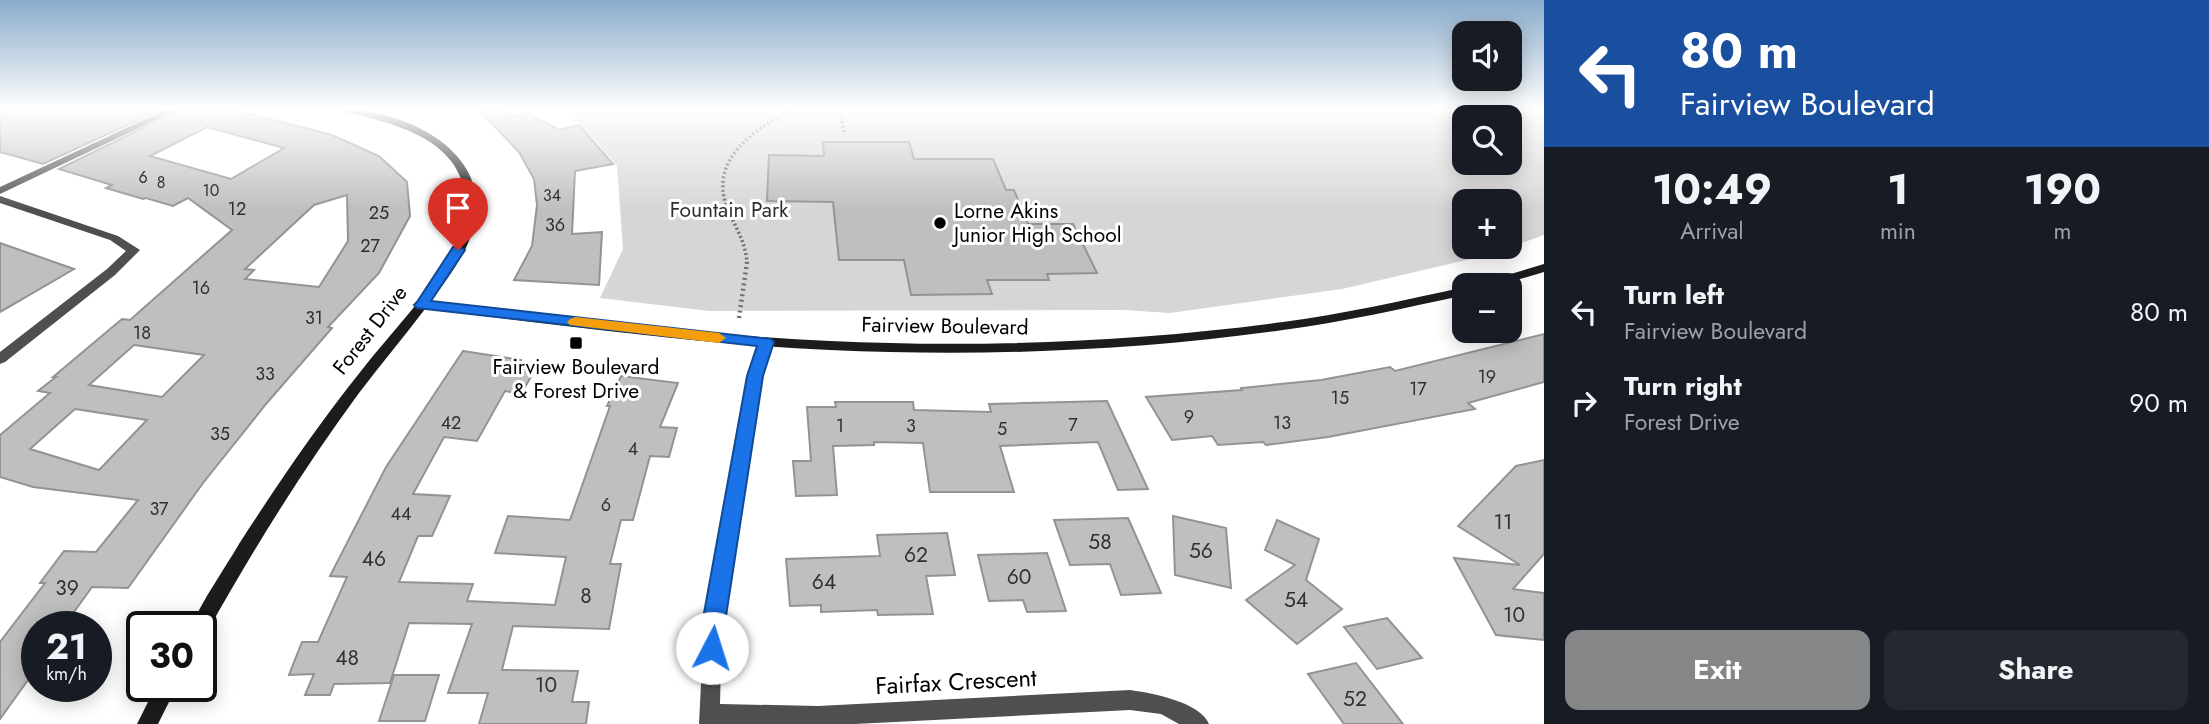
<!DOCTYPE html>
<meta charset="utf-8">
<style>
:root{--surface:#171b24;--page:#242831;--text:#f1f3f6;--muted:#9ea1a6;--accent:#858687}
body{margin:0;font-family:Jost,sans-serif;background:var(--page);color:var(--text);height:100vh;display:flex;flex-direction:column;font-size:26px;white-space:nowrap}
*{box-sizing:border-box;margin:0}
p{font-size:23px;color:var(--muted)}
.icon{flex:none;width:38px;height:38px;fill:none;stroke:currentColor;stroke-width:2;stroke-linecap:round;stroke-linejoin:round}
.map{position:relative;flex:1;overflow:hidden}
.drawer{display:flex;flex-direction:column;background:var(--surface);width:665px}
.drawer>*{flex:none}
.banner{background:#1a4fa0;color:#fff;overflow:hidden}
.controls{position:absolute;left:1452px;top:21px;display:grid;gap:14px}
.controls a{display:grid;place-items:center;width:70px;height:70px;border-radius:14px;background:var(--surface);box-shadow:0 4px 18px #0003;font-size:35px}
.speed{position:absolute;left:21px;top:611px;display:flex;gap:14px;font-size:35px;font-weight:700;text-align:center}
.speed>*{display:grid;place-content:center;width:91px;height:91px;border-radius:50%;background:var(--surface);box-shadow:0 4px 18px #0003;line-height:1}
.speed small{font-size:18px;font-weight:400}
.speed .limit{border:4px solid #111;border-radius:10px;background:#fff;color:#111}
.pin{position:absolute;display:grid;place-items:center;width:60px;height:60px;color:#fff;margin:-72px -30px;border-radius:50% 50% 50% 0;rotate:-45deg;box-shadow:0 0 7px #0007}
.pin .icon{rotate:45deg}
.me{position:absolute;width:77px;margin:-38px;rotate:5deg;stroke-linejoin:round;filter:drop-shadow(0 0 5px #0008)}
.turn{display:flex;align-items:center;gap:24px;height:147px;padding:0 21px;font-size:32px}
.turn .icon{width:91px;height:91px;stroke-width:2.5}
.turn b{display:block;font-size:49px;line-height:60px}
.eta{display:flex;justify-content:space-evenly;align-items:center;height:119px;text-align:center}
.eta b{font-size:42px;font-weight:700;line-height:49px}
.primary-button{display:flex;gap:14px;margin-top:auto;padding:14px 21px}
.primary-button a{flex:1;height:80px;border-radius:14px;background:var(--accent);color:#fff;font-size:28px;font-weight:700;line-height:80px;text-align:center}
.primary-button a+a{background:var(--page);color:var(--text)}
ul{padding:0;list-style:none}
li{display:flex;align-items:center;gap:21px;height:91px;padding:0 21px}
li div{flex:1}
li b{display:block;font-size:26px}
li em{font-style:normal}
main{display:flex;flex:1;min-height:0}
.map>svg:first-child{display:block}
.green{fill:#d6d6d6;fill-rule:evenodd}
.building{fill:#bfbfbf;stroke:#939393;stroke-width:2;fill-rule:evenodd}
.lines{fill:none;stroke-linecap:round;stroke-linejoin:round}
.path-far1{stroke:#717171;stroke-width:3.5;stroke-dasharray:2 2.5;stroke-linecap:butt}
.path{stroke:#717171;stroke-width:4.5;stroke-dasharray:2 3.5;stroke-linecap:butt}
.street{fill:#4f4f4f;fill-rule:evenodd}
.secondary{fill:#1c1c1c;fill-rule:evenodd}
.route{fill:#1a73e8;stroke:#114b97;stroke-width:2}
.slow{fill:#f59e0b}
.poi-dot{fill:#000;stroke:#fff;stroke-width:2.5}
.labels{text-anchor:middle;stroke-width:6;stroke-linejoin:round;paint-order:stroke}
.far-number-label{font-size:16px;fill:#303030}
.number-label{font-size:18px;fill:#303030}
.park-label{font-size:21px;fill:#2d2d2d;stroke:#fff}
.poi-label{font-size:21px;fill:#000;stroke:#fff;text-anchor:start}
.street-label{font-size:21px;fill:#000;stroke:#fff}
.near-number-label{font-size:21px;fill:#303030}
.near-street-label{font-size:24px;fill:#000;stroke:#fff}
</style>
<main>
<div class="map">
<svg width="1544" height="724" viewBox="0 0 1544 724">
<rect width="100%" height="100%" fill="#fff"/>
<!-- green -->
<path class="green" d="M 573,109 L 1544,109 L 1544,235 L 1488,255 L 1342,289 L 1170,313 L 1123,310 L 709,311 L 600,298 L 623,249 L 617,166 L 568,110 ZM 1465,117 L 1510,117 L 1510,163 L 1465,163 ZM 1465,201 L 1510,201 L 1510,247 L 1465,247 Z"/>
<!-- building -->
<g class="building">
<polygon points="0,109 162,109 43,164 0,152"/>
<path d="M 181,109 L 243,109 L 238,111 L 332,135 L 379,156 L 407,182 L 410,216 L 379,273 L 328,327 L 332,328 L 266,404 L 203,483 L 128,588 L 92,587 L 66,623 L 37,622 L 37,680 L 28,680 L 0,719 L 0,642 L 45,583 L 40,583 L 64,551 L 96,552 L 138,500 L 33,487 L 0,477 L 0,435 L 50,393 L 38,391 L 56,377 L 53,377 L 122,319 L 130,320 L 232,230 L 188,198 L 173,206 L 146,198 L 143,199 L 106,188 L 112,185 L 59,169 ZM 207,127 L 284,148 L 231,179 L 150,156 ZM 347,195 L 348,241 L 319,287 L 245,279 L 254,270 L 245,269 L 314,205 ZM 134,345 L 204,355 L 162,397 L 89,385 ZM 75,409 L 147,420 L 99,470 L 30,449 Z"/>
<polygon points="478,109 501,109 515,116 526,112 559,130 579,125 613,164 575,171 572,234 602,232 599,285 514,280 532,246 537,205 534,179 519,152"/>
<polygon points="823,142 909,142 914,159 993,159 1006,190 1014,190 1028,224 1073,224 1097,273 1047,274 1049,280 987,280 992,294 911,295 904,260 839,260 833,202 767,201 769,155 824,156"/>
<polygon points="0,243 74,269 0,312"/>
<polygon points="1544,334 1544,382 1468,403 1475,409 1328,437 1266,445 1263,442 1218,445 1212,436 1172,440 1146,397 1242,390 1241,388 1321,380 1390,367 1395,371"/>
<polygon points="463,351 521,360 517,367 535,370 521,394 505,391 477,441 444,437 413,494 450,496 432,536 418,536 399,582 473,584 467,601 555,605 566,557 495,553 508,516 570,520 610,406 607,406 621,376 678,383 660,427 677,428 669,457 650,456 633,520 621,520 610,564 621,564 609,629 513,626 502,670 578,671 572,702 589,702 586,724 479,724 488,693 448,693 472,624 409,623 390,683 334,684 330,695 305,695 314,674 289,675 302,642 318,642 347,577 330,576 386,467"/>
<polygon points="1107,401 1148,489 1118,490 1098,442 1000,446 1014,492 930,492 923,443 874,442 874,445 833,446 837,495 796,496 793,461 811,461 807,407 836,407 835,402 913,402 914,410 991,412 989,404"/>
<polygon points="1544,460 1544,554 1513,589 1544,593 1544,640 1496,635 1454,558 1520,565 1458,526 1516,466"/>
<polygon points="1173,516 1226,528 1231,588 1175,575"/>
<polygon points="1128,518 1143,552 1161,593 1121,595 1110,564 1070,565 1054,520"/>
<polygon points="1277,520 1319,539 1306,580 1342,609 1297,644 1246,600 1295,565 1265,550"/>
<polygon points="947,533 955,575 926,576 933,614 878,615 877,610 821,612 821,605 790,606 786,559 880,556 877,535"/>
<polygon points="1047,553 1066,611 1027,612 1023,600 989,601 978,555"/>
<polygon points="1387,618 1422,658 1377,669 1344,627"/>
<polygon points="1356,663 1403,724 1344,724 1308,674"/>
<polygon points="394,675 439,675 425,721 379,721"/>
</g>
<g class="lines">
<!-- path-far1 -->
<g class="path-far1">
<polyline points="837,109 841,115 844,135"/>
<path d="M 747,264 C 746,242 735,227 727,207 C 708,159 757,127 794,109"/>
</g>
<!-- path -->
<polyline class="path" points="739,318 747,262"/>
<!-- street -->
<g class="street">
<polygon points="167,109 179,109 0,194 0,187"/>
<polygon points="0,196 118,236 140,250 115,275 5,362 0,364 0,352 107,269 126,251 110,240 0,203"/>
<path d="M 766,338 L 773,342 L 762,376 L 722,624 L 720,704 L 818,706 L 1130,690 C 1152,693 1200,702 1209,724 L 1179,724 L 1161,714 L 1130,710 L 855,724 L 699,724 L 704,624 L 748,376 L 759,342 Z"/>
</g>
<!-- secondary -->
<g class="secondary">
<path d="M 340,109 C 401,109 490,148 475,222 C 469,251 448,278 430,302 C 563,317 696,335 830,341 C 981,348 1133,342 1283,322 C 1344,314 1405,300 1465,287 L 1465,295 C 1405,308 1344,322 1283,330 C 1133,351 981,357 830,350 C 694,344 560,325 425,309 C 403,338 380,365 359,393 C 303,469 253,550 207,632 L 201,634 L 201,626 L 191,626 C 204,598 223,571 239,544 C 277,485 317,426 361,371 C 393,330 433,291 456,244 C 464,227 469,206 464,188 C 451,134 386,122 341,111 Z"/>
<polygon points="1544,264 1544,272 1500,285 1482,285 1484,282"/>
<polygon points="156,686 177,686 158,724 137,724"/>
</g>
</g>
<!-- sky -->
<linearGradient id="sky" x2="0" y2="1"><stop stop-color="#8aabca"/><stop offset="0.52" stop-color="#fff"/><stop offset="1" stop-color="#fff" stop-opacity="0"/></linearGradient>
<rect width="1544" height="210" fill="url(#sky)"/>
<!-- route -->
<polygon class="route" points="458,246 465,250 431,301 771,339 774,342 763,376 720,655 712,658 704,655 701,648 702,624 747,376 757,346 417,308 414,305 417,302 453,247"/>
<!-- slow -->
<polygon class="slow" points="575,317 719,333 726,338 719,343 570,325 567,322 570,319"/>
<!-- markers -->
<g class="poi-dot">
<circle cx="940" cy="223" r="7"/>
<rect x="569" y="336" width="14" height="14" rx="3.5"/>
</g>
<g class="labels">
<!-- far-number labels -->
<g class="far-number-label">
<text x="143" y="183">6</text>
<text x="161" y="188">8</text>
<text x="211" y="196">10</text>
<text x="552" y="201">34</text>
</g>
<!-- number labels -->
<g class="number-label">
<text x="237" y="215">12</text>
<text x="379" y="219">25</text>
<text x="555" y="231">36</text>
<text x="370" y="252">27</text>
<text x="201" y="294">16</text>
<text x="314" y="324">31</text>
<text x="142" y="339">18</text>
<text x="265" y="380">33</text>
<text x="1487" y="383">19</text>
<text x="1418" y="395">17</text>
<text x="1340" y="404">15</text>
<text x="1189" y="423">9</text>
<text x="451" y="429">42</text>
<text x="1282" y="429">13</text>
<text x="1073" y="431">7</text>
<text x="840" y="432">1</text>
<text x="911" y="432">3</text>
<text x="1002" y="435">5</text>
<text x="220" y="440">35</text>
<text x="633" y="455">4</text>
<text x="606" y="511">6</text>
<text x="159" y="515">37</text>
<text x="401" y="520">44</text>
</g>
<!-- park labels -->
<g class="park-label">
<text x="729" y="217">Fountain Park</text>
</g>
<!-- poi labels -->
<g class="poi-label">
<text x="954" y="218">Lorne Akins<tspan x="954" dy="24">Junior High School</tspan></text>
<text x="576" y="374" text-anchor="middle">Fairview Boulevard<tspan x="576" dy="24">&amp; Forest Drive</tspan></text>
</g>
<!-- street labels -->
<g class="street-label">
<text transform="translate(945 326) rotate(1)" y="7">Fairview Boulevard</text>
<text transform="translate(370 330) rotate(-52)" y="7">Forest Drive</text>
</g>
<!-- near-number labels -->
<g class="near-number-label">
<text x="1503" y="529">11</text>
<text x="1100" y="549">58</text>
<text x="1201" y="558">56</text>
<text x="916" y="562">62</text>
<text x="374" y="566">46</text>
<text x="1019" y="584">60</text>
<text x="824" y="589">64</text>
<text x="67" y="595">39</text>
<text x="586" y="603">8</text>
<text x="1296" y="607">54</text>
<text x="1514" y="622">10</text>
<text x="347" y="665">48</text>
<text x="546" y="692">10</text>
<text x="1355" y="706">52</text>
</g>
<!-- near-street labels -->
<g class="near-street-label">
<text transform="translate(956 682) rotate(-3)" y="8">Fairfax Crescent</text>
</g>
</g>
</svg>
<div class="controls">
<a><svg class="icon" aria-label="sound" viewBox="0 0 24 24"><path d="M4 9h4l5-4v14l-5-4H4zM17 9q2 3 0 6"/></svg></a>
<a><svg class="icon" aria-label="search" viewBox="0 0 24 24"><circle cx="10" cy="10" r="6"/><path d="M15 15l6 6"/></svg></a>
<a>+</a>
<a>−</a>
</div>
<div class="speed"><div>21<small>km/h</small></div><div class="limit">30</div></div>
<div class="pin" style="left:458px;top:250px;background:#d93025"><svg class="icon" aria-label="arrive" viewBox="0 0 24 24"><path d="M6 21V4h12l-3 4 3 4H6"/></svg></div>
<svg class="me" style="left:712px;top:648px" viewBox="-20 -20 40 40"><circle r="19" fill="#fff"/><path d="M0-13L10 11 0 6-10 11z" fill="#1a73e8"/></svg>
</div>
<section class="drawer">
<div class="banner">
<div class="turn"><svg class="icon" aria-label="left" viewBox="0 0 24 24"><path d="M17 20v-9H6M10 6l-5 5 5 5"/></svg><div><b>80 m</b>Fairview Boulevard</div></div>
</div>
<div class="eta">
<div><b>10:49</b><p>Arrival</p></div>
<div><b>1</b><p>min</p></div>
<div><b>190</b><p>m</p></div>
</div>
<ul>
<li><svg class="icon" aria-label="left" viewBox="0 0 24 24"><path d="M17 20v-9H6M10 6l-5 5 5 5"/></svg><div><b>Turn left</b><p>Fairview Boulevard</p></div><em>80 m</em></li>
<li><svg class="icon" aria-label="right" viewBox="0 0 24 24"><path d="M7 20v-9h11M14 6l5 5-5 5"/></svg><div><b>Turn right</b><p>Forest Drive</p></div><em>90 m</em></li>
</ul>
<div class="primary-button"><a>Exit</a><a>Share</a></div>
</section>
</main>
